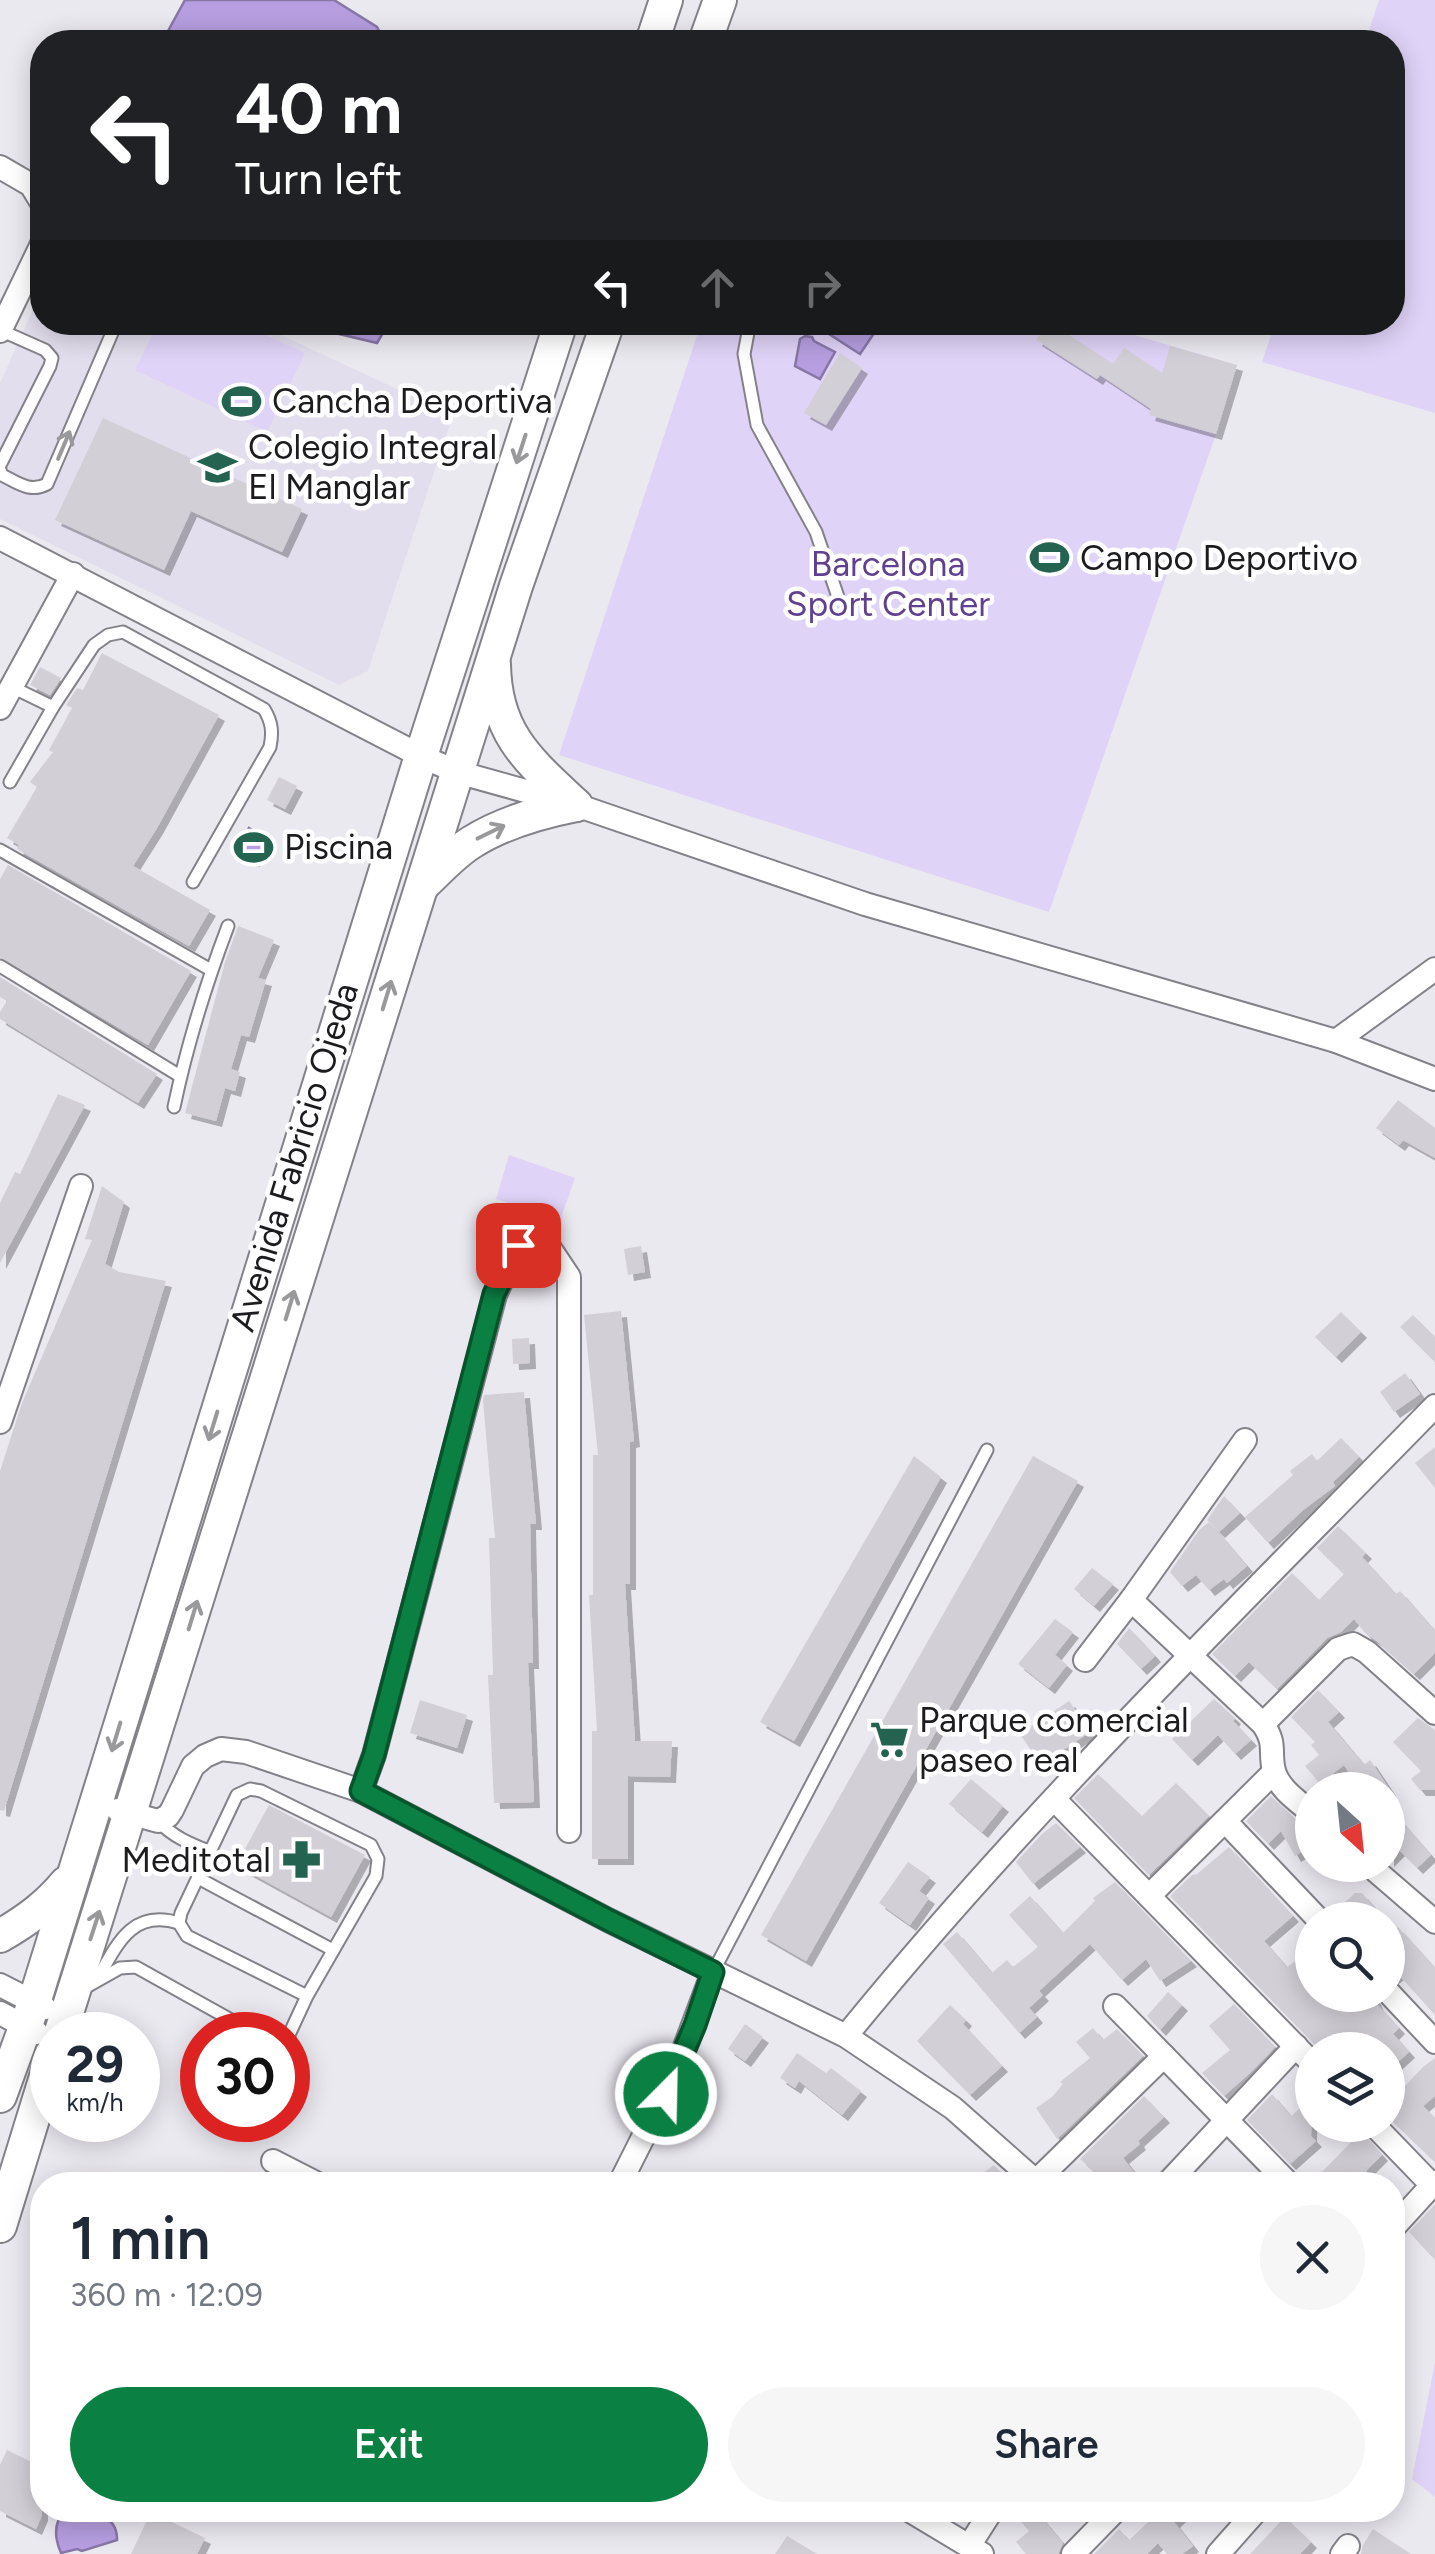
<!DOCTYPE html>
<meta charset="utf-8">
<style>
:root{--surface:#fff;--page:#f6f6f7;--text:#1f2937;--muted:#747a83;--accent:#0b8043}
body{margin:0;font-family:Figtree,sans-serif;background:var(--page);color:var(--text);height:100vh;display:flex;flex-direction:column;font-size:38px;white-space:nowrap}
*{box-sizing:border-box;margin:0}
p{font-size:32px;color:var(--muted)}
.icon{flex:none;width:55px;height:55px;fill:none;stroke:currentColor;stroke-width:2;stroke-linecap:round;stroke-linejoin:round}
.map{position:relative;flex:1;overflow:hidden}
.panel{position:absolute;left:30px;top:2172px;width:1375px;height:350px;display:flex;flex-direction:column;background:var(--surface);border-radius:40px;box-shadow:0 5px 25px #0003}
.panel>*{flex:none}
.hud{position:absolute;left:30px;top:30px;width:1375px;height:305px;border-radius:40px;box-shadow:0 5px 25px #0003;background:#202124;color:#fff;overflow:hidden}
.needle{width:65px;rotate:153deg}
.fabs{position:absolute;left:1295px;top:1772px;display:grid;gap:20px}
.fabs a{display:grid;place-items:center;width:110px;height:110px;border-radius:50%;background:var(--surface);box-shadow:0 5px 25px #0003;font-size:50px}
.speed{position:absolute;left:30px;top:2012px;display:flex;gap:20px;font-size:50px;font-weight:700;text-align:center}
.speed>*{display:grid;place-content:center;width:130px;height:130px;border-radius:50%;background:var(--surface);box-shadow:0 5px 25px #0003;line-height:1}
.speed small{font-size:25px;font-weight:400}
.speed .limit{border:15px solid #d22;background:#fff;color:#111}
.pin{position:absolute;display:grid;place-items:center;width:85px;height:85px;color:#fff;margin:-42px;border-radius:20px;box-shadow:0 5px 15px #0006}
.me{position:absolute;width:110px;margin:-55px;rotate:23deg;stroke-linejoin:round;filter:drop-shadow(0 0 8px #0008)}
.turn{display:flex;align-items:center;gap:35px;height:210px;padding:0 40px;font-size:45px}
.turn .icon{width:130px;height:130px;stroke-width:2.5}
.turn b{display:block;font-size:70px;line-height:85px}
.lanes{display:flex;align-items:center;height:95px;padding:0 40px;background:#0003;justify-content:center;gap:50px;direction:ltr}
.lanes .off{opacity:.35}
.round{display:grid;place-items:center;flex:none;width:105px;height:105px;border-radius:52px;background:var(--page)}
.summary{display:flex;align-items:center;justify-content:space-between;height:170px;padding:0 40px}
h1{font-size:60px;font-weight:600;line-height:75px}
.button{display:flex;gap:20px;margin-top:auto;padding:20px 40px}
.button a{flex:1;height:115px;border-radius:60px;background:var(--accent);color:#fff;font-size:40px;font-weight:600;line-height:115px;text-align:center}
.button a+a{background:var(--page);color:var(--text)}
.map>svg:first-child{display:block}
.built{fill:#e3deed}
.green{fill:#dfd3f7}
.water{fill:#b69ee0;stroke:#8877a6;stroke-width:2.5}
.building{fill:#d2cfd6;filter:url(#shadow)}
.lines{fill:none;stroke-linecap:round;stroke-linejoin:round}
.lane-casing{stroke:#848289;stroke-width:15}
.street-casing{stroke:#848289;stroke-width:26}
.secondary-casing{stroke:#848289;stroke-width:36}
.lane{stroke:#fff;stroke-width:11}
.street{stroke:#fff;stroke-width:22}
.secondary{stroke:#fff;stroke-width:32}
.oneway{stroke:#99989a}
.route-casing{stroke:#07532c;stroke-width:25}
.route{stroke:#0b8043;stroke-width:18}
.labels{text-anchor:middle;stroke-width:9;stroke-linejoin:round;paint-order:stroke}
.poi-label{font-size:35px;fill:#1c1b1e;stroke:#fff;text-anchor:start}
.park-label{font-size:35px;fill:#61418f;stroke:#fff}
.street-label{font-size:35px;fill:#1c1b1e;stroke:#fff}
</style>
<div class="map">
<svg width="1435" height="2554" viewBox="0 0 1435 2554">
<defs>
<filter id="shadow"><feDropShadow dx="6" dy="6" stdDeviation="0" flood-color="#0004"/></filter>
</defs>
<rect width="100%" height="100%" fill="#ebe9f0"/>
<!-- built -->
<polygon class="built" points="42,289 42,322 255,323 453,415 368,671 339,685 0,519 0,383"/>
<!-- green -->
<g class="green">
<polygon points="1379,0 1435,0 1435,413 1262,362 1275,323 1392,322 1392,42 1365,42"/>
<polygon points="158,323 239,323 305,353 267,432 135,370"/>
<polygon points="701,323 1093,323 1237,365 1216,434 1049,912 559,755"/>
<polygon points="509,1155 575,1178 560,1221 496,1199"/>
<polygon points="1435,2362 1435,2497 1412,2479"/>
</g>
<!-- water -->
<g class="water">
<polygon points="185,0 334,0 377,27 385,42 162,42"/>
<polygon points="293,323 389,322 389,323 377,343"/>
<polygon points="812,323 881,323 860,354"/>
<polygon points="805,336 812,337 814,341 835,352 820,379 795,366 800,339"/>
<polygon points="249,828 272,841 259,865 236,853"/>
<path d="M 66,2510 C 88,2510 118,2513 117,2540 L 82,2551 L 77,2549 L 61,2553 C 54,2537 53,2522 66,2510 Z"/>
</g>
<!-- building -->
<g class="building">
<polygon points="1049,322 1113,364 1124,348 1162,373 1170,346 1237,365 1216,434 1149,415 1151,409 1100,375 1097,379 1036,340"/>
<polygon points="840,353 862,368 826,425 804,413"/>
<polygon points="103,418 302,509 282,552 191,511 164,570 55,520"/>
<polygon points="102,653 219,715 157,828 133,866 210,910 189,946 17,849 19,845 7,838 37,787 30,782 53,752 49,750 72,708 66,705 77,688 83,690"/>
<polygon points="40,667 61,678 50,695 30,685"/>
<polygon points="279,777 297,786 285,809 267,800"/>
<polygon points="8,865 191,971 148,1045 0,957 0,879"/>
<polygon points="238,926 274,940 258,978 266,980 249,1037 241,1035 231,1069 240,1072 235,1091 225,1088 216,1121 185,1113 225,962"/>
<polygon points="0,977 157,1074 138,1103 0,1019 0,1012 7,1001 0,997"/>
<polygon points="58,1094 85,1105 0,1263 0,1203 15,1172 20,1174"/>
<polygon points="1398,1100 1435,1128 1435,1158 1403,1140 1399,1145 1376,1128"/>
<polygon points="102,1186 124,1202 105,1264 119,1272 166,1281 4,1811 0,1810 0,1471 22,1403 92,1240 85,1239"/>
<polygon points="641,1246 645,1272 628,1275 624,1249"/>
<polygon points="621,1311 634,1441 630,1442 630,1584 625,1584 635,1741 672,1741 670,1777 628,1776 628,1859 592,1859 592,1731 597,1731 589,1595 593,1595 593,1455 598,1455 584,1315"/>
<polygon points="1341,1312 1361,1332 1336,1357 1315,1337"/>
<polygon points="1413,1315 1435,1337 1435,1362 1400,1327"/>
<polygon points="529,1338 530,1363 513,1364 512,1339"/>
<polygon points="1405,1373 1420,1394 1394,1412 1380,1392"/>
<polygon points="524,1392 536,1524 530,1524 533,1663 528,1663 534,1802 494,1803 488,1675 493,1675 489,1538 495,1538 483,1400 484,1395"/>
<polygon points="1341,1438 1359,1457 1333,1482 1335,1486 1303,1510 1268,1543 1245,1517 1293,1475 1290,1471 1312,1454 1317,1461"/>
<polygon points="1435,1447 1435,1488 1415,1463"/>
<polygon points="914,1456 941,1477 794,1741 760,1722"/>
<polygon points="1033,1456 1078,1481 806,1961 761,1935"/>
<polygon points="1224,1496 1240,1513 1219,1532 1207,1520"/>
<polygon points="1209,1522 1247,1566 1227,1583 1224,1579 1209,1590 1196,1575 1182,1586 1170,1572 1199,1530"/>
<polygon points="1338,1526 1366,1553 1362,1557 1396,1594 1400,1591 1435,1631 1435,1653 1414,1674 1377,1641 1366,1634 1354,1619 1341,1632 1327,1638 1277,1689 1249,1662 1235,1676 1212,1654 1292,1573 1319,1600 1344,1574 1317,1548"/>
<polygon points="1092,1568 1113,1584 1094,1606 1074,1589"/>
<polygon points="1055,1619 1073,1632 1055,1655 1067,1665 1049,1688 1018,1664"/>
<polygon points="1129,1628 1155,1656 1141,1669 1117,1644"/>
<polygon points="1318,1690 1339,1712 1328,1722 1364,1765 1370,1760 1390,1790 1360,1790 1344,1765 1320,1784 1305,1766 1319,1755 1311,1745 1315,1742 1291,1717"/>
<polygon points="1214,1699 1235,1718 1233,1721 1251,1740 1235,1754 1218,1735 1192,1760 1172,1739"/>
<polygon points="420,1700 467,1715 457,1748 410,1733"/>
<polygon points="1069,1701 1090,1732 1041,1765 1020,1734"/>
<polygon points="1418,1718 1435,1730 1435,1790 1420,1790 1411,1779 1421,1771 1393,1742"/>
<polygon points="1098,1774 1142,1816 1176,1783 1209,1816 1149,1875 1074,1798"/>
<polygon points="971,1779 1003,1806 982,1832 949,1804"/>
<polygon points="1271,1796 1302,1825 1312,1828 1312,1846 1295,1856 1281,1831 1268,1844 1246,1821"/>
<polygon points="269,1805 365,1855 331,1917 236,1865"/>
<polygon points="1388,1806 1431,1855 1417,1868 1399,1850 1388,1861"/>
<polygon points="1056,1823 1080,1847 1033,1884 1016,1862 1042,1834"/>
<polygon points="1229,1847 1293,1916 1264,1941 1287,1967 1312,1950 1312,1996 1319,1995 1331,2009 1347,1995 1373,1995 1378,2005 1399,2028 1393,2034 1409,2052 1388,2071 1388,2050 1320,2050 1170,1896 1192,1875 1197,1874"/>
<polygon points="908,1862 930,1877 919,1891 929,1898 910,1925 879,1903"/>
<polygon points="1115,1882 1191,1961 1160,1981 1146,1959 1122,1980 1090,1944 1039,1991 1043,1995 1029,2008 1037,2017 1019,2033 943,1944 957,1932 992,1973 1007,1960 1013,1967 1038,1947 1009,1915 1030,1896 1063,1933 1095,1901 1093,1898"/>
<polygon points="1355,1893 1362,1893 1385,1920 1334,1920 1332,1914"/>
<polygon points="1398,1927 1435,1968 1435,2015 1398,1974 1393,1978 1388,1977 1388,1936"/>
<polygon points="1168,1992 1182,2005 1160,2030 1147,2016"/>
<polygon points="1234,2004 1275,2047 1251,2072 1224,2096 1202,2073 1230,2050 1209,2026"/>
<polygon points="950,2005 966,2020 963,2024 1002,2066 970,2095 917,2041"/>
<polygon points="745,2024 763,2037 745,2061 728,2049"/>
<polygon points="1093,2028 1103,2040 1117,2029 1143,2056 1057,2139 1036,2108 1052,2097 1063,2084 1060,2082 1090,2058 1076,2042"/>
<polygon points="797,2053 826,2073 831,2068 861,2091 842,2115 799,2081 795,2088 780,2078"/>
<polygon points="1435,2058 1435,2096 1423,2106 1435,2118 1435,2162 1388,2117 1388,2104 1423,2067"/>
<polygon points="1272,2094 1291,2116 1312,2098 1311,2136 1316,2141 1290,2164 1247,2120"/>
<polygon points="1144,2096 1164,2117 1138,2141 1140,2144 1123,2158 1144,2185 1109,2185 1080,2159"/>
<polygon points="1361,2132 1382,2155 1366,2171 1378,2185 1309,2185"/>
<polygon points="994,2165 1013,2185 967,2185"/>
<polygon points="1435,2204 1435,2260 1409,2232"/>
<polygon points="7,2450 42,2467 42,2515 36,2529 0,2511 0,2465"/>
<polygon points="1011,2510 1035,2510 1063,2543 1058,2554 1026,2554 1016,2542 1029,2531"/>
<polygon points="1161,2510 1186,2510 1174,2522 1193,2546 1182,2554 1167,2554 1158,2543 1147,2554 1094,2554 1119,2529 1129,2540"/>
<polygon points="151,2512 205,2538 197,2554 131,2554"/>
<polygon points="1285,2517 1311,2542 1300,2554 1250,2554"/>
<polygon points="1373,2529 1411,2554 1361,2554 1363,2545"/>
<polygon points="787,2536 817,2554 775,2554"/>
</g>
<g class="lines">
<defs>
<g id="lane">
<polyline points="750,322 744,354 757,425 816,532 838,597"/>
<polyline points="0,465 50,366 52,358 45,350 0,330"/>
<path d="M 0,470 L 2,475 C 18,483 30,493 47,484 L 112,333 L 111,322"/>
<polyline points="12,687 53,707"/>
<path d="M 10,782 L 53,707 L 94,645 L 108,635 L 123,632 L 264,709 C 272,722 273,732 270,747 L 193,882"/>
<polyline points="0,850 211,970"/>
<polyline points="0,966 180,1076"/>
<path d="M 174,1107 C 187,1045 206,984 228,926"/>
<path d="M 158,1821 C 173,1837 191,1844 211,1852"/>
<polyline points="198,1878 333,1950"/>
<polyline points="713,1972 987,1450"/>
<path d="M 98,1978 C 118,1942 133,1909 179,1923"/>
<polyline points="81,1990 120,1968 136,1967 258,2035"/>
<polyline points="288,2037 307,1996 376,1876 378,1859 371,1845 261,1791 250,1789 237,1795 181,1913 179,1923 187,1936 307,1996"/>
</g>
<g id="street">
<polyline points="0,167 31,185 42,203"/>
<polyline points="0,331 42,244"/>
<polyline points="0,538 421,756 457,772 576,805 865,904 1336,1041 1435,1079"/>
<polyline points="0,708 73,574"/>
<polyline points="1336,1041 1435,969"/>
<polyline points="0,1422 81,1186"/>
<path d="M 1131,1600 L 1263,1724 C 1277,1745 1269,1751 1274,1771 C 1279,1789 1299,1802 1312,1813"/>
<polyline points="1085,1660 1131,1600 1245,1440"/>
<polyline points="1263,1724 1338,1649 1353,1644 1367,1652 1435,1713"/>
<polyline points="361,1791 374,1755 495,1295 518,1245 549,1247 569,1277 569,1831"/>
<polyline points="1054,1799 1312,2063"/>
<polyline points="118,1810 158,1821 168,1816 172,1810 193,1766 205,1756 221,1749 246,1752 361,1791 608,1920 846,2036 953,2108 1040,2185"/>
<polyline points="1225,1821 1319,1920"/>
<polyline points="1369,1865 1435,1922"/>
<polyline points="1149,1896 1274,1772"/>
<polyline points="0,1985 45,2008"/>
<polyline points="1388,1992 1435,2042"/>
<polyline points="1115,2006 1290,2185"/>
<polyline points="0,2013 37,2033"/>
<path d="M 846,2036 C 1027,1813 1234,1612 1435,1406"/>
<polyline points="1374,2125 1432,2185"/>
<polyline points="273,2161 320,2185"/>
<polyline points="619,2185 674,2076 713,1972"/>
<polyline points="1032,2185 1164,2056"/>
<polyline points="1166,2185 1296,2046"/>
<polyline points="1392,2229 1435,2182"/>
<polyline points="909,2510 982,2554"/>
<polyline points="969,2546 992,2510"/>
<polyline points="1073,2554 1116,2510"/>
<polyline points="1218,2554 1257,2510"/>
<polyline points="1342,2554 1348,2546"/>
</g>
<g id="secondary">
<polyline points="652,42 666,0"/>
<polyline points="705,42 720,0"/>
<path d="M 494,664 C 495,734 529,761 576,805"/>
<path d="M 424,884 C 439,870 454,853 472,842 C 504,822 540,812 576,805"/>
<path d="M 0,1936 C 26,1921 47,1906 66,1883"/>
<polyline points="60,2035 516,586 608,322"/>
<polyline points="0,2096 34,2003 421,756 561,322"/>
<polyline points="0,2226 52,2057"/>
</g>
</defs>
<!-- lane casing -->
<use href="#lane" class="lane-casing"/>
<!-- street casing -->
<use href="#street" class="street-casing"/>
<!-- secondary casing -->
<use href="#secondary" class="secondary-casing"/>
<!-- lane -->
<use href="#lane" class="lane"/>
<!-- street -->
<use href="#street" class="street"/>
<!-- secondary -->
<use href="#secondary" class="secondary"/>
</g>
<!-- one-way arrows -->
<defs><path id="oneway-shaft" d="M-6 0H5M1.5-3L5.5 0L1.5 3" fill="none" stroke-width="1.6" stroke-linecap="round" stroke-linejoin="round" transform="scale(2.5)"/></defs>
<g class="oneway">
<use href="#oneway-shaft" transform="translate(64 445) rotate(-67)"/>
<use href="#oneway-shaft" transform="translate(521 449) rotate(108)"/>
<use href="#oneway-shaft" transform="translate(491 832) rotate(-26)"/>
<use href="#oneway-shaft" transform="translate(387 995) rotate(-73)"/>
<use href="#oneway-shaft" transform="translate(290 1305) rotate(-73)"/>
<use href="#oneway-shaft" transform="translate(213 1426) rotate(107)"/>
<use href="#oneway-shaft" transform="translate(193 1615) rotate(-73)"/>
<use href="#oneway-shaft" transform="translate(116 1737) rotate(107)"/>
<use href="#oneway-shaft" transform="translate(95 1925) rotate(-72)"/>
</g>
<g class="lines">
<defs>
<polyline id="route" points="518,1245 494,1294 374,1755 361,1791 608,1920 713,1972 695,2025 666,2094"/>
</defs>
<!-- route casing -->
<use href="#route" class="route-casing"/>
<!-- route -->
<use href="#route" class="route"/>
</g>
<!-- icons -->
<defs>
<symbol id="stadium-bare" viewBox="-9 -9 18 18"><path d="M0-5a6.5 5 0 1 0 0 10a6.5 5 0 1 0 0-10ZM-3.5-1.8h7v3.6h-7Z" fill="#236350" stroke="#fff" stroke-width="2.5" paint-order="stroke"/></symbol>
<symbol id="school-bare" viewBox="-9 -9 18 18"><path d="M0-5L7-2L0 1L-7-2ZM-4 1L0 2.5L4 1V4Q0 6-4 4Z" fill="#236350" stroke="#fff" stroke-width="2.5" paint-order="stroke"/></symbol>
<symbol id="supermarket-bare" viewBox="-9 -9 18 18"><path d="M-6-5.5h2.5l.6 2H6L4.5 2H-2.5L-4.4-4H-6ZM-1.5 3.2a1.3 1.3 0 1 0 .1 0ZM3 3.2a1.3 1.3 0 1 0 .1 0Z" fill="#236350" stroke="#fff" stroke-width="2.5" paint-order="stroke"/></symbol>
<symbol id="pharmacy-bare" viewBox="-9 -9 18 18"><path d="M-2-6h4v4h4v4h-4v4h-4v-4h-4v-4h4Z" fill="#236350" stroke="#fff" stroke-width="2.5" paint-order="stroke"/></symbol>
</defs>
<g fill-rule="evenodd">
<use href="#stadium-bare" x="214" y="374" width="55" height="55"/>
<use href="#school-bare" x="190" y="440" width="55" height="55"/>
<use href="#stadium-bare" x="1022" y="530" width="55" height="55"/>
<use href="#stadium-bare" x="226" y="820" width="55" height="55"/>
<use href="#supermarket-bare" x="862" y="1712" width="55" height="55"/>
<use href="#pharmacy-bare" x="274" y="1832" width="55" height="55"/>
</g>
<g class="labels">
<!-- poi labels -->
<g class="poi-label">
<text x="272" y="413">Cancha Deportiva</text>
<text x="248" y="459">Colegio Integral<tspan x="248" dy="40">El Manglar</tspan></text>
<text x="1080" y="570">Campo Deportivo</text>
<text x="284" y="859">Piscina</text>
<text x="919" y="1732">Parque comercial<tspan x="919" dy="40">paseo real</tspan></text>
<text x="271" y="1872" text-anchor="end">Meditotal</text>
</g>
<!-- park labels -->
<g class="park-label">
<text x="888" y="576">Barcelona<tspan x="888" dy="40">Sport Center</tspan></text>
</g>
<!-- street labels -->
<g class="street-label">
<text transform="translate(294 1157) rotate(-73)" y="12">Avenida Fabricio Ojeda</text>
</g>
</g>
</svg>
<div class="fabs">
<a><svg class="needle" viewBox="-14 -14 28 28"><path d="M0-13l5 13h-10z" fill="#e53935"/><path d="M0 13l5-13h-10z" fill="#747a83"/></svg></a>
<a><svg class="icon" aria-label="search" viewBox="0 0 24 24"><circle cx="10" cy="10" r="6"/><path d="M15 15l6 6"/></svg></a>
<a><svg class="icon" aria-label="layers" viewBox="0 0 24 24"><path d="M12 4l9 5-9 5-9-5zM3 14l9 5 9-5"/></svg></a>
</div>
<div class="speed"><div>29<small>km/h</small></div><div class="limit">30</div></div>
<div class="pin" style="left:518px;top:1245px;background:#d93025"><svg class="icon" aria-label="arrive" viewBox="0 0 24 24"><path d="M6 21V4h12l-3 4 3 4H6"/></svg></div>
<svg class="me" style="left:666px;top:2094px" viewBox="-20 -20 40 40"><circle r="17" fill="#0b8043" stroke="#fff" stroke-width="3"/><path d="M0-11L8 9 0 5-8 9z" fill="#fff"/></svg>
<div class="hud">
<div class="turn"><svg class="icon" aria-label="left" viewBox="0 0 24 24"><path d="M17 20v-9H6M10 6l-5 5 5 5"/></svg><div><b>40 m</b>Turn left</div></div>
<div class="lanes"><svg class="icon" aria-label="left" viewBox="0 0 24 24"><path d="M17 20v-9H6M10 6l-5 5 5 5"/></svg><svg class="icon off" aria-label="ahead" viewBox="0 0 24 24"><path d="M12 20V5M6 11l6-6 6 6"/></svg><svg class="icon off" aria-label="right" viewBox="0 0 24 24"><path d="M7 20v-9h11M14 6l5 5-5 5"/></svg></div>
</div>
<section class="panel">
<div class="summary"><div><h1>1 min</h1><p>360 m · 12:09</p></div><a class="round"><svg class="icon" aria-label="close" viewBox="0 0 24 24"><path d="M6 6l12 12M18 6L6 18"/></svg></a></div>
<div class="button"><a>Exit</a><a>Share</a></div>
</section>
</div>
